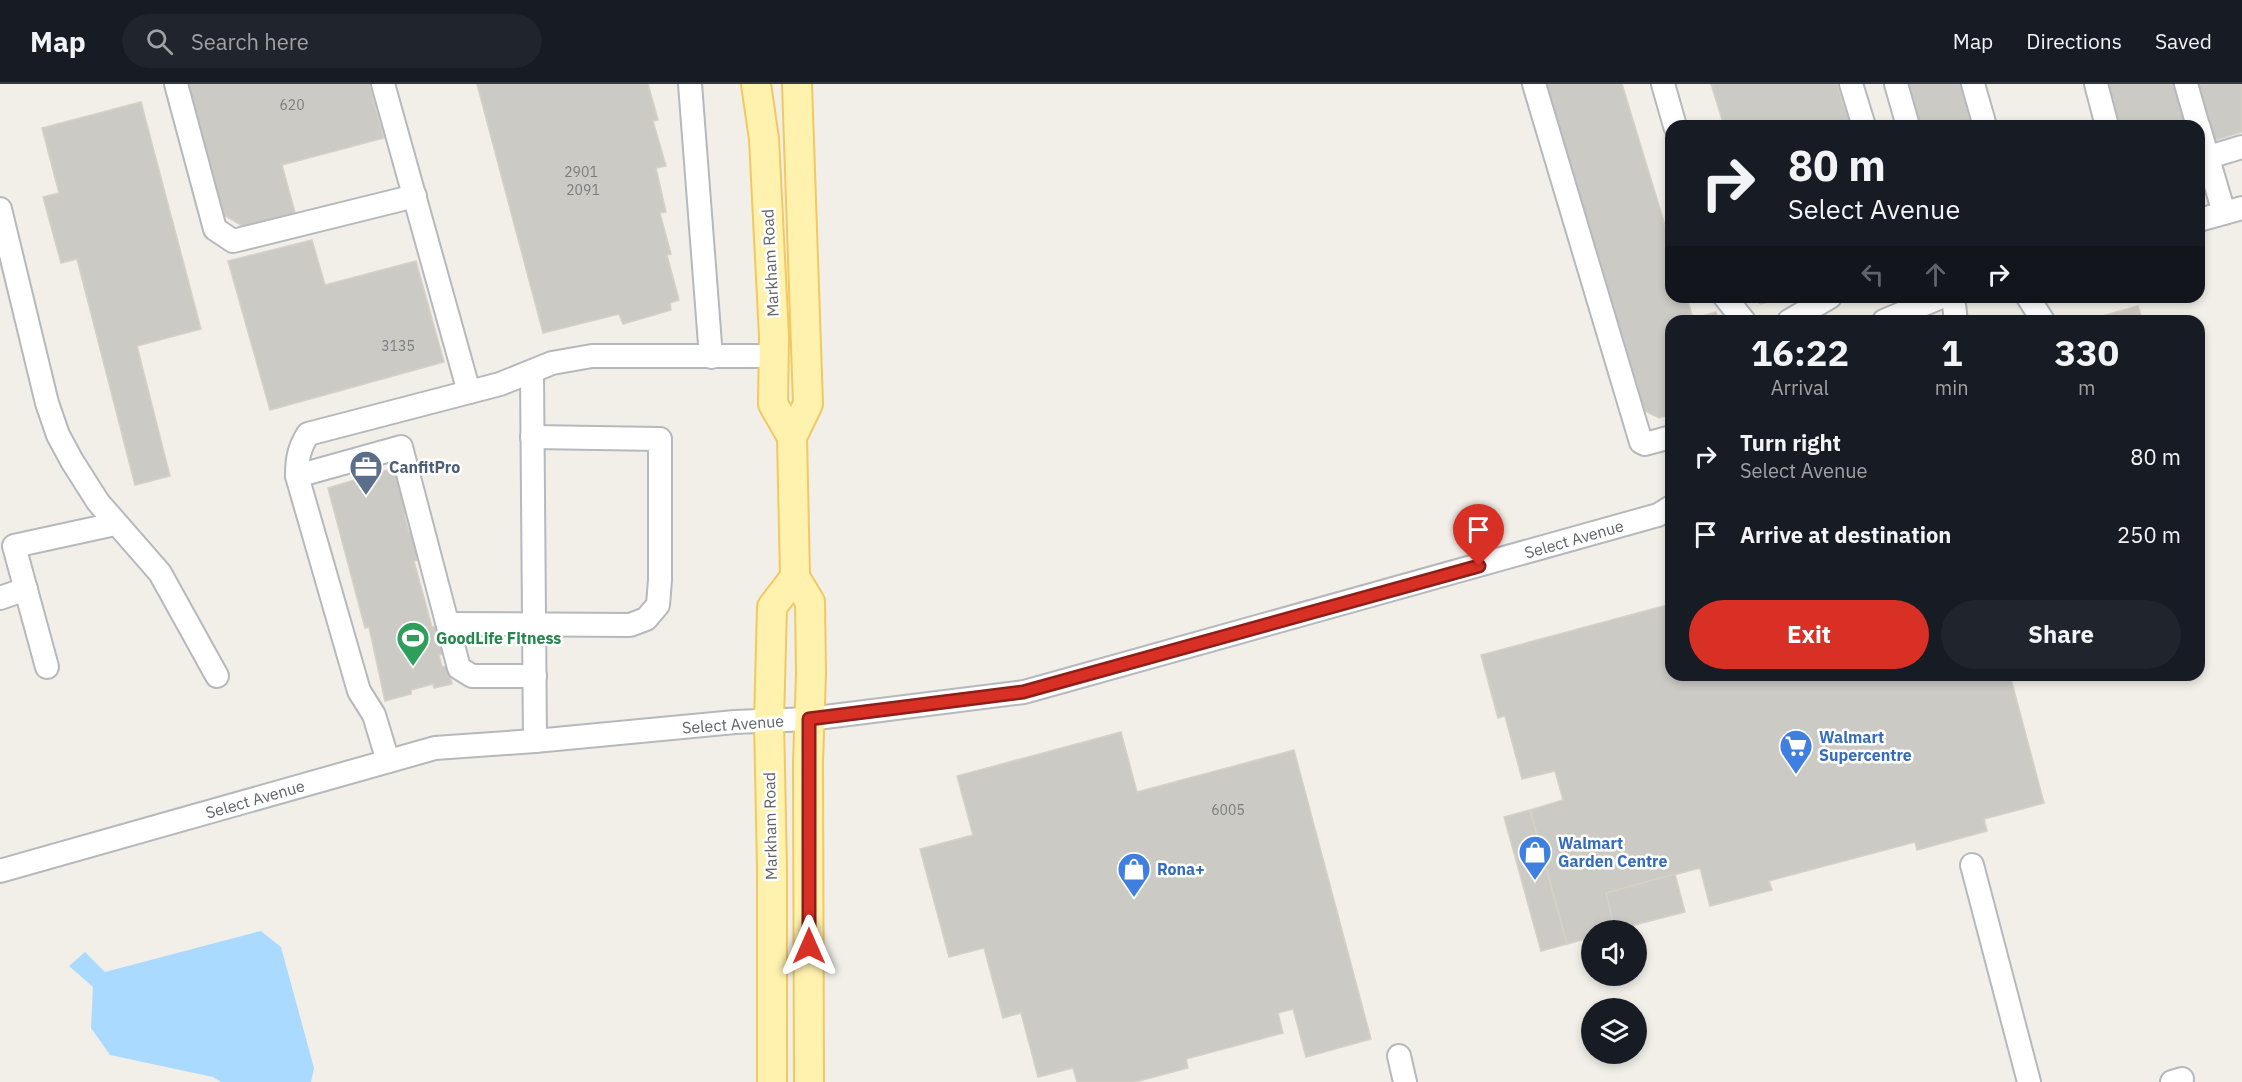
<!DOCTYPE html>
<style>
:root{--surface:#171b24;--page:#20242c;--text:#f1f3f6;--muted:#9ea1a6;--line:#363941;--accent:#d93025}
body{margin:0;font-family:"IBM Plex Sans",sans-serif;background:var(--page);color:var(--text);height:100vh;display:flex;flex-direction:column;font-size:22px;white-space:nowrap}
*{box-sizing:border-box;margin:0}
p{font-size:20px;color:var(--muted)}
.icon{flex:none;width:33px;height:33px;fill:none;stroke:currentColor;stroke-width:2;stroke-linecap:round;stroke-linejoin:round}
.map{position:relative;flex:1;overflow:hidden}
.panel{position:absolute;left:1665px;top:231px;width:540px;height:366px;display:flex;flex-direction:column;background:var(--surface);border-radius:18px;box-shadow:0 3px 9px #0003}
.panel>*{flex:none}
.banner{position:absolute;left:1665px;top:36px;width:540px;height:183px;border-radius:18px;box-shadow:0 3px 9px #0003;background:#171b24;color:var(--text);overflow:hidden}
.fabs{position:absolute;left:1581px;top:836px;display:grid;gap:12px}
.fabs a{display:grid;place-items:center;width:66px;height:66px;border-radius:50%;background:var(--surface);box-shadow:0 3px 9px #0003;font-size:30px}
.pin{position:absolute;display:grid;place-items:center;width:51px;height:51px;color:#fff;margin:-62px -26px;border-radius:50% 50% 50% 0;rotate:-45deg;box-shadow:0 0 6px #0007}
.pin .icon{rotate:45deg}
.me{position:absolute;width:66px;margin:-33px;rotate:0deg;stroke-linejoin:round;filter:drop-shadow(0 0 4px #0008)}
.turn{display:flex;align-items:center;gap:21px;height:126px;padding:0 24px;font-size:27px}
.turn .icon{width:78px;height:78px;stroke-width:2.5}
.turn b{display:block;font-size:42px;line-height:51px}
.lanes{display:flex;align-items:center;height:57px;padding:0 24px;background:#0003;justify-content:center;gap:30px;direction:ltr}
.lanes .off{opacity:.35}
.eta{display:flex;justify-content:space-evenly;align-items:center;height:102px;text-align:center}
.eta b{font-size:36px;font-weight:700;line-height:42px}
.primary-button{display:flex;gap:12px;margin-top:auto;padding:12px 24px}
.primary-button a{flex:1;height:69px;border-radius:36px;background:var(--accent);color:#fff;font-size:24px;font-weight:700;line-height:69px;text-align:center}
.primary-button a+a{background:var(--page);color:var(--text)}
ul{padding:0;list-style:none}
li{display:flex;align-items:center;gap:18px;height:78px;padding:0 24px}
li div{flex:1}
li b{display:block;font-size:22px}
li em{font-style:normal}
header{display:flex;align-items:center;gap:36px;box-sizing:border-box;height:84px;padding:0 30px;background:var(--surface);border-bottom:2px solid var(--line)}
header strong{font-size:28px}
nav{display:flex;gap:33px;margin-inline-start:auto;font-size:21px}
.search{width:420px;height:54px;background:var(--page);display:flex;align-items:center;gap:15px;box-sizing:border-box;padding:0 21px;border-radius:33px;color:var(--muted);font-size:22px}
.map>svg:first-child{display:block}
.water{fill:#aadaff}
.building{fill:#cccac5;stroke:#d6d1c6;stroke-width:1.5}
.lines{fill:none;stroke-linecap:round;stroke-linejoin:round}
.minor-casing{stroke:#b5b8bc;stroke-width:26}
.major-casing{stroke:#f2c960;stroke-width:32}
.minor{stroke:#fff;stroke-width:22}
.major{stroke:#fff2af;stroke-width:28}
.route-casing{stroke:#8d1f18;stroke-width:15}
.route{stroke:#d93025;stroke-width:10}
.labels{text-anchor:middle;stroke-width:5;stroke-linejoin:round;paint-order:stroke}
.number-label{font-size:14px;fill:#7a7d7f}
.street-label{font-size:16px;fill:#5f6368;stroke:#fff}
.service-label{font-size:16px;font-weight:bold;fill:#4e5e75;stroke:#fff;text-anchor:start}
.leisure-label{font-size:16px;font-weight:bold;fill:#27864d;stroke:#fff;text-anchor:start}
.shop-label{font-size:16px;font-weight:bold;fill:#366cbe;stroke:#fff;text-anchor:start}
</style>
<header>
<strong>Map</strong>
<div class="search"><svg class="icon" aria-label="search" viewBox="0 0 24 24"><circle cx="10" cy="10" r="6"/><path d="M15 15l6 6"/></svg>Search here</div>
<nav><a>Map</a><a>Directions</a><a>Saved</a></nav>
</header>
<div class="map">
<svg width="2242" height="998" viewBox="0 0 2242 998">
<rect width="100%" height="100%" fill="#f1efe8"/>
<!-- water -->
<polygon class="water" points="261,847 281,863 314,984 311,998 221,998 213,993 110,971 91,944 93,903 69,882 85,868 105,888"/>
<!-- building -->
<g class="building">
<polygon points="187,0 369,0 384,54 282,81 296,132 249,146 222,130"/>
<polygon points="477,0 648,0 658,36 653,37 666,82 656,84 666,128 660,129 671,170 667,171 679,216 670,219 671,226 623,240 619,230 543,249"/>
<polygon points="1543,0 1622,0 1671,161 1671,213 1687,213 1693,235 1716,228 1719,237 1671,237 1671,330 1659,334 1641,325"/>
<polygon points="1711,0 1837,0 1844,23 1850,29 1848,37 1850,42 1724,42"/>
<polygon points="1905,0 1967,0 1979,42 1917,42"/>
<polygon points="2101,0 2177,0 2189,42 2112,42"/>
<polygon points="2197,0 2242,0 2242,48 2213,57"/>
<polygon points="141,18 201,245 137,262 170,392 135,401 77,175 61,179 43,113 59,109 42,44"/>
<polygon points="312,156 325,201 416,177 444,278 270,326 228,177"/>
<polygon points="1749,213 1783,213 1761,220"/>
<polygon points="2138,222 2143,237 2103,237 2102,232"/>
<polygon points="394,384 406,430 404,430 409,448 411,448 418,476 414,477 432,543 436,542 443,570 439,571 442,583 447,582 452,600 434,604 433,600 411,606 411,610 385,617 369,543 365,544 328,404"/>
<polygon points="1671,520 1671,591 2010,591 2044,719 1984,735 1987,747 1917,766 1915,758 1769,797 1772,806 1710,822 1700,784 1606,809 1615,846 1592,846 1592,853 1567,860 1530,726 1563,716 1555,687 1522,695 1505,632 1498,634 1481,571"/>
<polygon points="1121,648 1137,708 1294,666 1371,955 1306,973 1293,925 1278,929 1283,949 1186,975 1188,984 1135,998 1077,998 1073,984 1038,993 1021,929 1003,934 984,864 949,873 920,765 973,751 957,692"/>
<polygon points="1530,726 1567,860 1541,867 1504,733"/>
<polygon points="1675,790 1685,828 1615,846 1606,809"/>
</g>
<g class="lines">
<defs>
<g id="minor">
<polyline points="176,0 215,145 233,157 415,112"/>
<polyline points="383,0 469,308"/>
<polyline points="690,0 711,273"/>
<polyline points="1534,0 1641,358 1645,360 1671,353"/>
<polyline points="1663,0 1675,42"/>
<polyline points="1851,0 1864,42"/>
<polyline points="1896,0 1908,42"/>
<polyline points="1973,0 1985,42"/>
<polyline points="2096,0 2107,42"/>
<polyline points="2186,0 2198,42"/>
<polyline points="2199,44 2224,129"/>
<polyline points="2199,76 2242,63"/>
<polyline points="0,125 47,319 58,351 72,377 98,418 160,489 217,592"/>
<polyline points="2199,136 2242,124"/>
<polyline points="1725,213 1744,237"/>
<polyline points="1953,213 1956,237"/>
<polyline points="2028,213 2043,237"/>
<polyline points="1789,237 1830,213"/>
<polyline points="1884,237 1941,213"/>
<polyline points="532,288 535,657"/>
<polyline points="297,392 401,363 459,584 472,592 535,592"/>
<polyline points="0,514 26,505"/>
<polyline points="448,540 630,541 646,535 658,521 660,496 660,355 532,353"/>
<polyline points="47,583 14,462 115,440"/>
<path d="M 388,677 L 374,631 L 359,607 L 297,392 C 297,375 299,364 308,350 L 500,300 L 552,279 L 592,272 L 774,272"/>
<polyline points="1972,781 2029,998"/>
<polyline points="0,787 435,664 535,657 735,638 809,635 1024,608 1658,431 1671,423"/>
<polyline points="1399,972 1405,998"/>
<polyline points="2172,998 2182,995"/>
</g>
<g id="major">
<polyline points="756,0 764,55 774,253 773,320 792,353"/>
<polyline points="797,0 808,320 792,353 795,493 810,518 811,589 808,679 809,998"/>
<polyline points="772,998 772,785 769,637 772,523 795,493"/>
</g>
</defs>
<!-- minor casing -->
<use href="#minor" class="minor-casing"/>
<!-- major casing -->
<use href="#major" class="major-casing"/>
<!-- minor -->
<use href="#minor" class="minor"/>
<!-- major -->
<use href="#major" class="major"/>
</g>
<g class="lines">
<defs>
<polyline id="route" points="809,862 809,635 1023,608 1479,482"/>
</defs>
<!-- route casing -->
<use href="#route" class="route-casing"/>
<!-- route -->
<use href="#route" class="route"/>
</g>
<!-- icons -->
<defs>
<symbol id="office-pin" viewBox="-11 -11 22 30"><path d="M0 17L-7.5 6A9.5 9.5 0 1 1 7.5 6Z" fill="#5c6f8a" stroke="#fff"/><path d="M-6-3h4V-5.5h4V-3h4V5H-6ZM-1-4.5V-3h2v-1.5ZM-6 0V1H6V0Z" fill="#fff"/></symbol>
<symbol id="stadium-pin" viewBox="-11 -11 22 30"><path d="M0 17L-7.5 6A9.5 9.5 0 1 1 7.5 6Z" fill="#2e9e5b" stroke="#fff"/><path d="M0-5a6.5 5 0 1 0 0 10a6.5 5 0 1 0 0-10ZM-3.5-1.8h7v3.6h-7Z" fill="#fff"/></symbol>
<symbol id="supermarket-pin" viewBox="-11 -11 22 30"><path d="M0 17L-7.5 6A9.5 9.5 0 1 1 7.5 6Z" fill="#3f7fe0" stroke="#fff"/><path d="M-6-5.5h2.5l.6 2H6L4.5 2H-2.5L-4.4-4H-6ZM-1.5 3.2a1.3 1.3 0 1 0 .1 0ZM3 3.2a1.3 1.3 0 1 0 .1 0Z" fill="#fff"/></symbol>
<symbol id="shop-pin" viewBox="-11 -11 22 30"><path d="M0 17L-7.5 6A9.5 9.5 0 1 1 7.5 6Z" fill="#3f7fe0" stroke="#fff"/><path d="M-5-2.5h2.3a2.7 3.5 0 0 1 5.4 0H5L5.5 6h-11ZM-1.5-2.5h3a1.5 2.3 0 0 0-3 0Z" fill="#fff"/></symbol>
</defs>
<g fill-rule="evenodd">
<use href="#office-pin" x="347" y="364" width="38" height="52"/>
<use href="#stadium-pin" x="394" y="535" width="38" height="52"/>
<use href="#supermarket-pin" x="1777" y="643" width="38" height="52"/>
<use href="#shop-pin" x="1516" y="749" width="38" height="52"/>
<use href="#shop-pin" x="1115" y="766" width="38" height="52"/>
</g>
<g class="labels">
<!-- number labels -->
<g class="number-label">
<text x="292" y="26">620</text>
<text x="581" y="93">2901</text>
<text x="583" y="111">2091</text>
<text x="398" y="267">3135</text>
<text x="1228" y="731">6005</text>
</g>
<!-- street labels -->
<g class="street-label">
<text transform="translate(770 179) rotate(-93)" y="6">Markham Road</text>
<text transform="translate(1574 455) rotate(-16)" y="6">Select Avenue</text>
<text transform="translate(733 640) rotate(-4)" y="6">Select Avenue</text>
<text transform="translate(255 715) rotate(-16)" y="6">Select Avenue</text>
<text transform="translate(770 742) rotate(-91)" y="6">Markham Road</text>
</g>
<!-- service labels -->
<g class="service-label">
<text x="389" y="389">CanfitPro</text>
</g>
<!-- leisure labels -->
<g class="leisure-label">
<text x="436" y="560">GoodLife Fitness</text>
</g>
<!-- shop labels -->
<g class="shop-label">
<text x="1819" y="659">Walmart<tspan x="1819" dy="18">Supercentre</tspan></text>
<text x="1558" y="765">Walmart<tspan x="1558" dy="18">Garden Centre</tspan></text>
<text x="1157" y="791">Rona+</text>
</g>
</g>
</svg>
<div class="fabs">
<a><svg class="icon" aria-label="sound" viewBox="0 0 24 24"><path d="M4 9h4l5-4v14l-5-4H4zM17 9q2 3 0 6"/></svg></a>
<a><svg class="icon" aria-label="layers" viewBox="0 0 24 24"><path d="M12 4l9 5-9 5-9-5zM3 14l9 5 9-5"/></svg></a>
</div>
<div class="pin" style="left:1479px;top:482px;background:#d93025"><svg class="icon" aria-label="arrive" viewBox="0 0 24 24"><path d="M6 21V4h12l-3 4 3 4H6"/></svg></div>
<svg class="me" style="left:809px;top:862px" viewBox="-20 -20 40 40"><path d="M0-17L14 15 0 8-14 15z" fill="#d93025" stroke="#fff" stroke-width="4"/></svg>
<div class="banner">
<div class="turn"><svg class="icon" aria-label="right" viewBox="0 0 24 24"><path d="M7 20v-9h11M14 6l5 5-5 5"/></svg><div><b>80 m</b>Select Avenue</div></div>
<div class="lanes"><svg class="icon off" aria-label="left" viewBox="0 0 24 24"><path d="M17 20v-9H6M10 6l-5 5 5 5"/></svg><svg class="icon off" aria-label="ahead" viewBox="0 0 24 24"><path d="M12 20V5M6 11l6-6 6 6"/></svg><svg class="icon" aria-label="right" viewBox="0 0 24 24"><path d="M7 20v-9h11M14 6l5 5-5 5"/></svg></div>
</div>
<section class="panel">
<div class="eta">
<div><b>16:22</b><p>Arrival</p></div>
<div><b>1</b><p>min</p></div>
<div><b>330</b><p>m</p></div>
</div>
<ul>
<li><svg class="icon" aria-label="right" viewBox="0 0 24 24"><path d="M7 20v-9h11M14 6l5 5-5 5"/></svg><div><b>Turn right</b><p>Select Avenue</p></div><em>80 m</em></li>
<li><svg class="icon" aria-label="arrive" viewBox="0 0 24 24"><path d="M6 21V4h12l-3 4 3 4H6"/></svg><div><b>Arrive at destination</b></div><em>250 m</em></li>
</ul>
<div class="primary-button"><a>Exit</a><a>Share</a></div>
</section>
</div>
